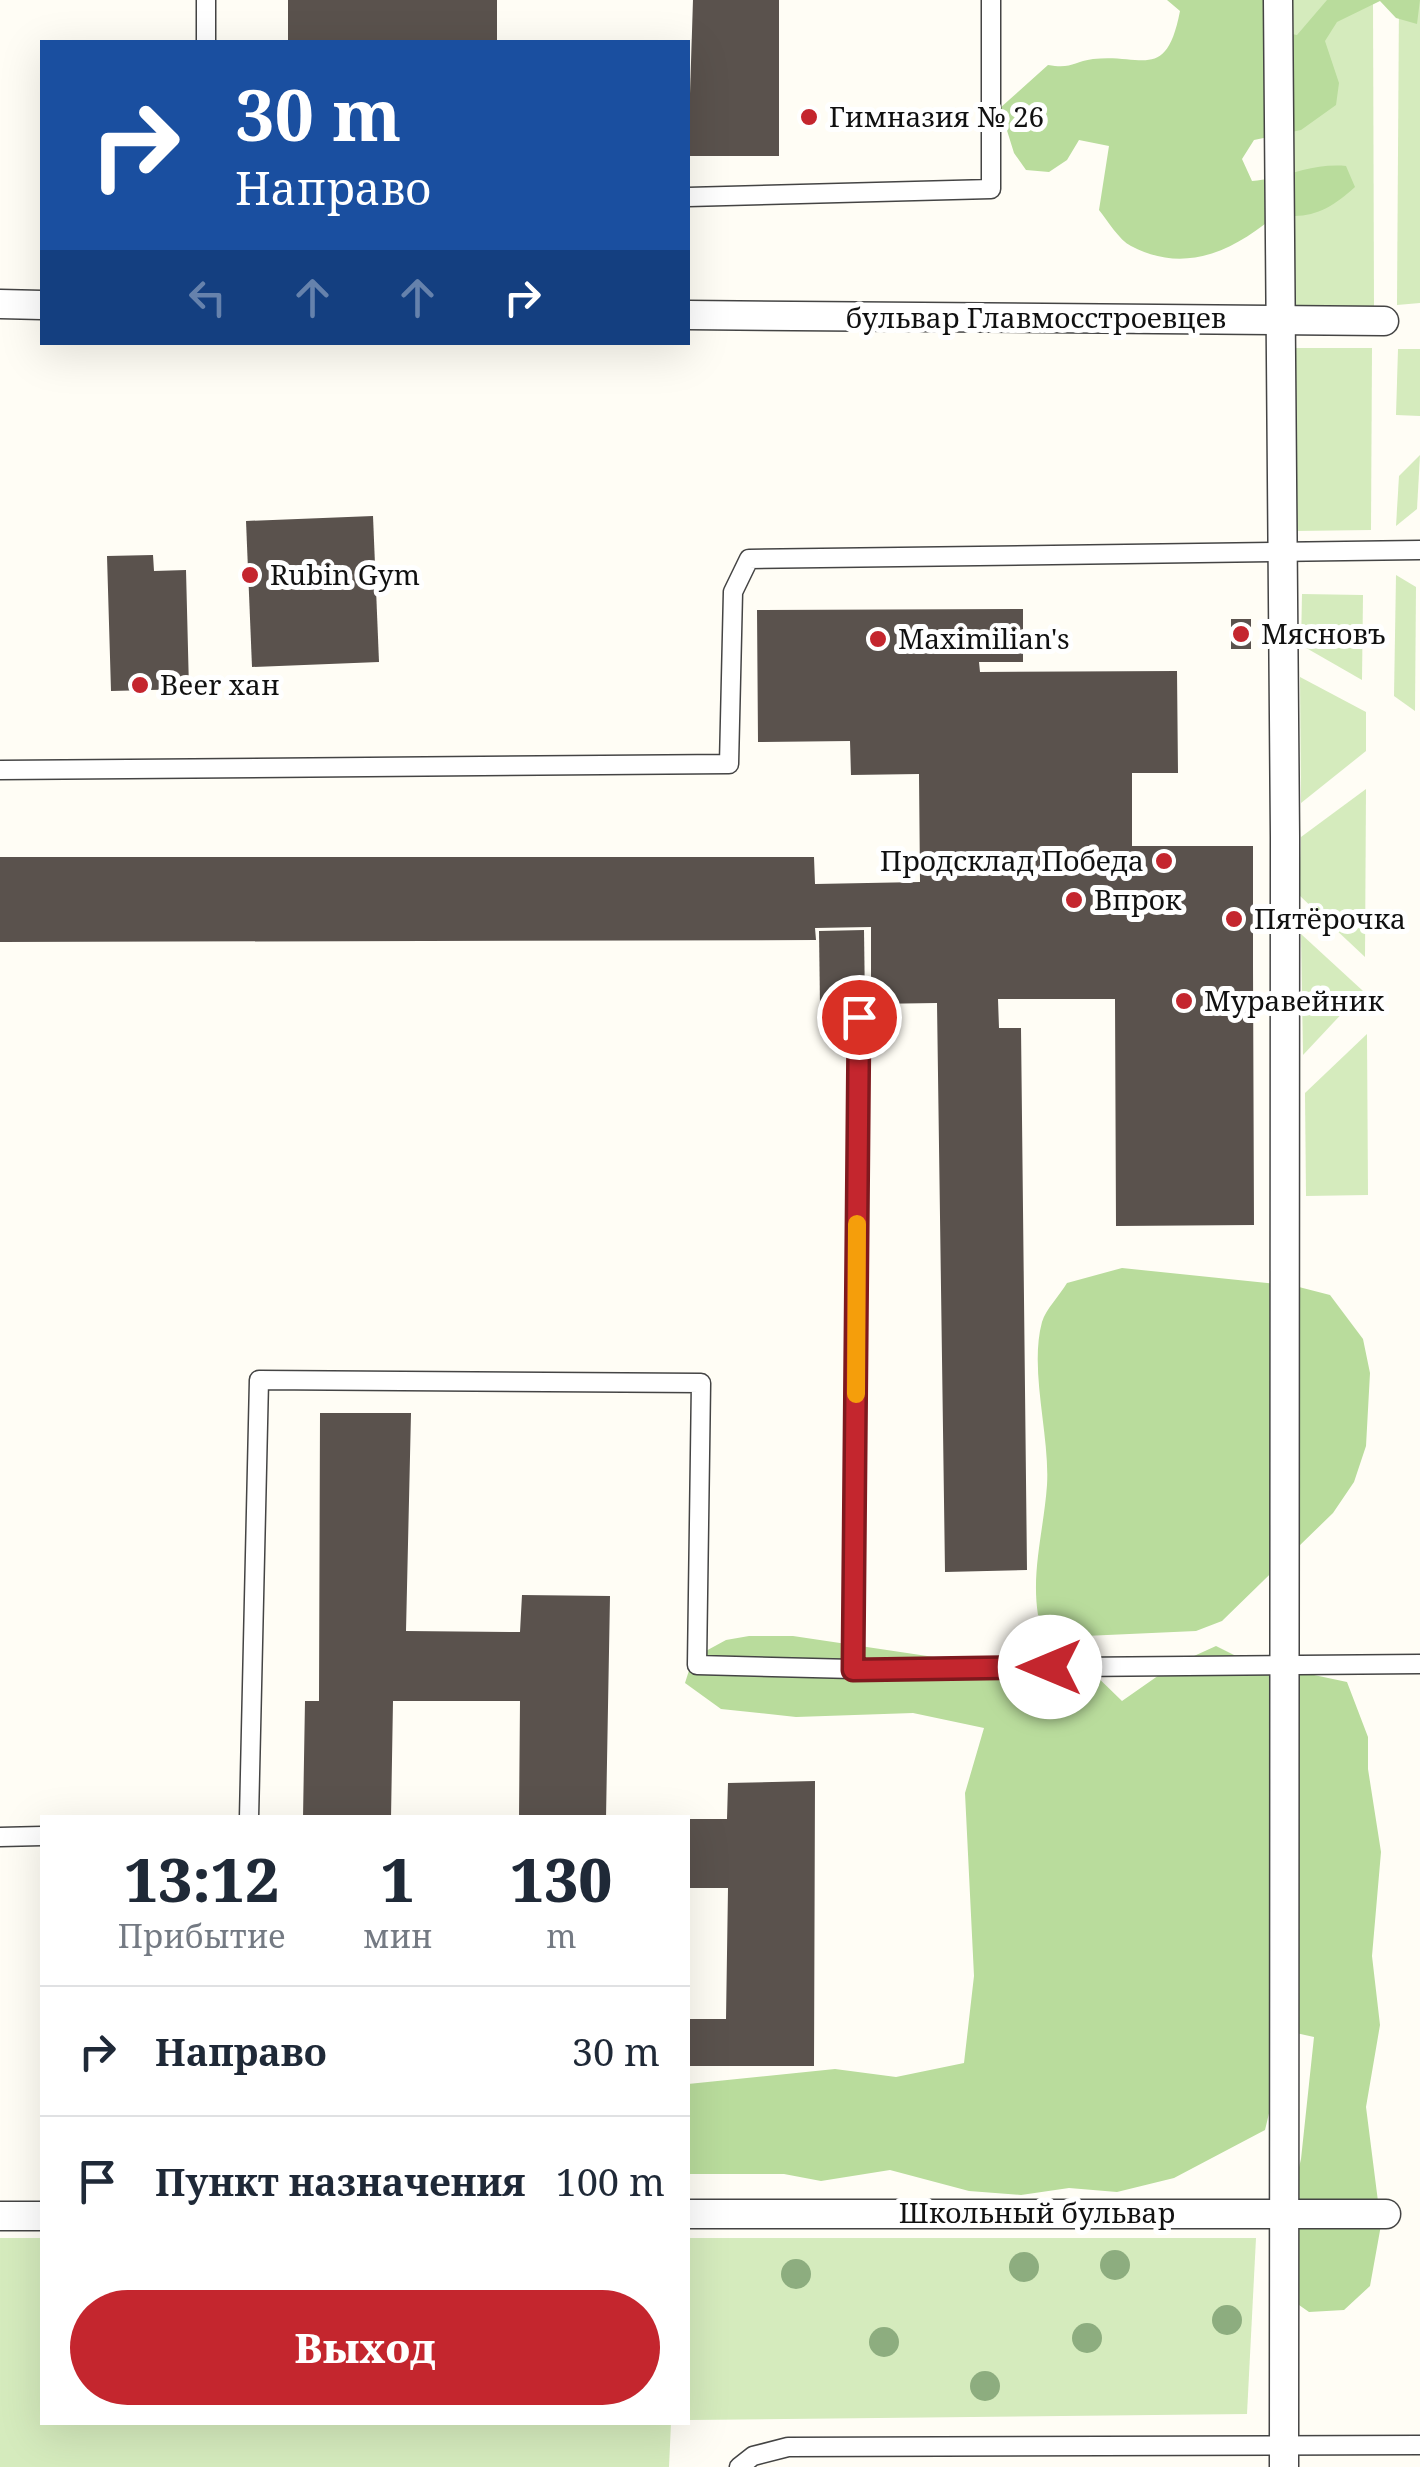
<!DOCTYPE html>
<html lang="ru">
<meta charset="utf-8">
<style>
:root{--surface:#fff;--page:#f6f6f7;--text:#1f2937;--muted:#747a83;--line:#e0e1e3;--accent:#c4262e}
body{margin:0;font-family:"Noto Serif",serif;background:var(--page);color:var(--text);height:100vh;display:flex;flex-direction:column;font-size:38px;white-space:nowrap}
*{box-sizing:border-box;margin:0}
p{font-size:32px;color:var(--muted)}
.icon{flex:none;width:55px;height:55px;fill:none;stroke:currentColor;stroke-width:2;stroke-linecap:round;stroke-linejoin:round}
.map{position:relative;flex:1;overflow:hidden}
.side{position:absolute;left:40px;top:1815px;width:650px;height:610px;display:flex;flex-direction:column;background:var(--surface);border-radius:0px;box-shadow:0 10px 40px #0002}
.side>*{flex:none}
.banner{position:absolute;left:40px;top:40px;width:650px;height:305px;border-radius:0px;box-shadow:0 10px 40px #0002;background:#1a4fa0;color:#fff;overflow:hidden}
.pin{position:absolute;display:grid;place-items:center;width:85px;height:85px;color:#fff;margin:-42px;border:5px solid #fff;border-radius:50%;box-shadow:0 2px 10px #0007}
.me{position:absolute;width:110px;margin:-55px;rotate:270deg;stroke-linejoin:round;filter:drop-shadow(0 0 8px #0008)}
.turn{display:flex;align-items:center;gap:35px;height:210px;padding:0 30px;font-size:45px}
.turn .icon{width:130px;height:130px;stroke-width:2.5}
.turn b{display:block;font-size:70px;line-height:85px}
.lanes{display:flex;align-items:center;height:95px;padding:0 30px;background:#0003;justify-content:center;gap:50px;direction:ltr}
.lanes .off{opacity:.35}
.eta{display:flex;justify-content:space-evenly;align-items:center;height:170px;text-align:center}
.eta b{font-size:60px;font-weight:800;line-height:70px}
.primary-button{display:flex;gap:20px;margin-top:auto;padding:20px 30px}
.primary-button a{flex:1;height:115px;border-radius:60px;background:var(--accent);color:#fff;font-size:40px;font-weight:800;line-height:115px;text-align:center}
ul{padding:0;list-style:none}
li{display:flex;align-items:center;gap:30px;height:130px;padding:0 30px;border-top:2px solid var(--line)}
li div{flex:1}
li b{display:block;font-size:38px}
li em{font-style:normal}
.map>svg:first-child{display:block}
.green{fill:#d5ebbd}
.forest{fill:#b9dc9c}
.building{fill:#5a524d}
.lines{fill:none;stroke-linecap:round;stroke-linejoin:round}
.service-casing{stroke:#444;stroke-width:21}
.pedestrian-casing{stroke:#444;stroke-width:31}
.service{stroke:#fff;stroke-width:18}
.pedestrian{stroke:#fff;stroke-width:28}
.tree{fill:#8dad7f}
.route-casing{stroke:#7f191e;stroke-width:25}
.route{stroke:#c4262e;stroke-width:18}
.slow{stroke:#f59e0b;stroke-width:18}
.poi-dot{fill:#c4262e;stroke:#fff;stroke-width:4}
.labels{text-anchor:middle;stroke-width:10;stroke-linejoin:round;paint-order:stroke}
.poi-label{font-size:28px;fill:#111;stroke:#fff;text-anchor:start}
.street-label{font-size:28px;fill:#111;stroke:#fff}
</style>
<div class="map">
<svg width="1420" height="2467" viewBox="0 0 1420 2467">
<rect width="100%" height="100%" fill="#fffdf5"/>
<!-- green -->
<g class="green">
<polygon points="1293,0 1373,0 1374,307 1294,307"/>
<polygon points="1399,0 1420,0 1420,303 1397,305"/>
<polygon points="1295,348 1372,348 1371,530 1296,531"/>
<polygon points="1398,349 1420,349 1420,416 1396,415"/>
<polygon points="1420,455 1417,509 1396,526 1399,476"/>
<polygon points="1396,575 1416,587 1415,711 1394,696"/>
<polygon points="1302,594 1363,595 1362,680 1301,645"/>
<polygon points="1300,677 1366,712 1366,751 1301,803"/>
<polygon points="1366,789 1365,957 1299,895 1301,837"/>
<polygon points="1301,934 1363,991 1303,1055"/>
<polygon points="1367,1034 1368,1195 1306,1196 1305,1093"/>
<polygon points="0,2238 42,2238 42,2422 671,2423 669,2467 0,2467"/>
<polygon points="688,2238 1256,2238 1247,2414 688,2420"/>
</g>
<!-- forest -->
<g class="forest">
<path d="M 1167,0 L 1269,0 L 1275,31 L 1297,35 L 1327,0 L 1420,0 L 1417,24 L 1396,18 L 1380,1 L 1337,22 L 1325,41 L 1339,83 L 1336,105 L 1301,130 L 1254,140 L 1242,159 L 1252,181 C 1286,178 1311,163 1346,166 L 1355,187 C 1331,209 1309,221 1277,214 C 1235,250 1186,275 1131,246 C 1119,240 1108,221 1099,210 L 1109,146 L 1079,140 L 1067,160 L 1049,172 L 1026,170 L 1014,153 L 1000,108 L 1048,65 C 1072,69 1073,62 1093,59 C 1142,53 1166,83 1180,11 Z"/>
<path d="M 1122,1268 L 1295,1286 L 1330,1295 L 1363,1339 L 1370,1373 L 1366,1446 L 1354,1482 L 1333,1513 L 1222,1621 L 1196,1631 L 1085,1636 L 1038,1615 C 1031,1571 1044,1529 1047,1485 C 1050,1435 1029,1370 1042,1322 C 1046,1309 1060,1295 1067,1283 Z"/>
<polygon points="749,1636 793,1636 954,1660 1085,1665 1122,1701 1172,1666 1216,1646 1274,1675 1314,1675 1347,1682 1368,1737 1368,1769 1381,1852 1372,1956 1380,2025 1366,2107 1381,2225 1370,2286 1344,2310 1309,2312 1299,2305 1286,2222 1301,2159 1314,2037 1296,2033 1284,2051 1265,2130 1174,2178 1117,2192 1069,2188 1021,2195 969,2191 890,2170 821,2181 784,2174 688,2174 688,2084 835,2069 896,2077 964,2063 974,1976 965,1793 984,1728 913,1713 796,1717 721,1709 685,1683 693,1658 726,1640"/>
</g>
<!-- building -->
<g class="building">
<rect x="288" y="0" width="209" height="42"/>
<polygon points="693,0 779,0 779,156 688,156"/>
<polygon points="373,516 379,662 252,667 246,521"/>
<polygon points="153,555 154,571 186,570 189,689 111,691 107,556"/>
<polygon points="1023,609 1023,662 979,662 980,672 1177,671 1178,773 1132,773 1132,846 1253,846 1253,966 1254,1225 1116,1226 1115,999 998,999 999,1028 1021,1028 1027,1570 945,1572 937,1003 871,1004 871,927 815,928 816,940 0,942 0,857 814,857 815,884 920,882 919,774 851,775 850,741 758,742 757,610"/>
<rect x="1231" y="619" width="20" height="30"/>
<polygon points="864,930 865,1006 820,1007 819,931"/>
<polygon points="320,1413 411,1413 406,1631 520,1632 522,1595 610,1596 606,1818 519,1818 520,1701 393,1701 391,1818 303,1818 305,1701 319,1701"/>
<polygon points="815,1781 814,2066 689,2066 688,2019 726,2019 728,1888 688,1888 688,1819 727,1819 728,1783"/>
</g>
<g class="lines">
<defs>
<g id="service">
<polyline points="206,0 206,42"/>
<polyline points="688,197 991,189 991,0"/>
<polyline points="0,770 729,764 733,592 749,559 1420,550"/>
<polyline points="859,1017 853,1669 1420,1664"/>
<polyline points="249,1818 259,1380 701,1383 697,1665 853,1669"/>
<polyline points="0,1837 42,1836"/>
<polyline points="739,2467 753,2456 788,2447 1420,2445"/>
</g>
<g id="pedestrian">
<polyline points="1278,0 1285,837 1284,2467"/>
<polyline points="0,304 42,305"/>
<polyline points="688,315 1384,321"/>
<polyline points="688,2214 1386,2214"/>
<polyline points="0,2216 42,2216"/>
</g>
</defs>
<!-- service casing -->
<use href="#service" class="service-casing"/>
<!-- pedestrian casing -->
<use href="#pedestrian" class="pedestrian-casing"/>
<!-- service -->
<use href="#service" class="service"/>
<!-- pedestrian -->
<use href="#pedestrian" class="pedestrian"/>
</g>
<!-- trees -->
<g class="tree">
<circle cx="1115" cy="2265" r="15"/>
<circle cx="1024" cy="2267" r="15"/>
<circle cx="796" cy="2274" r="15"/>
<circle cx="1227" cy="2320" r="15"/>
<circle cx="1087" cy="2338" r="15"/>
<circle cx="884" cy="2342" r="15"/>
<circle cx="985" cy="2386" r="15"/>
</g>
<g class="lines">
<defs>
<polyline id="route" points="859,1017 853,1670 1050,1667"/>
</defs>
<!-- route casing -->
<use href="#route" class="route-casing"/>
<!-- route -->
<use href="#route" class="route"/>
<!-- slow -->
<polyline class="slow" points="856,1394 857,1224"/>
</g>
<!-- markers -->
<g class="poi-dot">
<circle cx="809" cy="117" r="10"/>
<circle cx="250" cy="575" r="10"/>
<circle cx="1241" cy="634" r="10"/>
<circle cx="878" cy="639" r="10"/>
<circle cx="140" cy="685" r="10"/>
<circle cx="1164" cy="861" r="10"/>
<circle cx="1074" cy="900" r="10"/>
<circle cx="1234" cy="919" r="10"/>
<circle cx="1184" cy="1001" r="10"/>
</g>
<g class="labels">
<!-- poi labels -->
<g class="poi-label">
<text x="829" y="127">Гимназия № 26</text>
<text x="270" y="585">Rubin Gym</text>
<text x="1261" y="644">Мясновъ</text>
<text x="898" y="649">Maximilian's</text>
<text x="160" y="695">Beer хан</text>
<text x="1144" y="871" text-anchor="end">Продсклад Победа</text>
<text x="1094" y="910">Впрок</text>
<text x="1254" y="929">Пятёрочка</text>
<text x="1204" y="1011">Муравейник</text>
</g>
<!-- street labels -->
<g class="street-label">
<text x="1036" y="328">бульвар Главмосстроевцев</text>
<text x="1037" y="2223">Школьный бульвар</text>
</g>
</g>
</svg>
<div class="pin" style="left:859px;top:1017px;background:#d93025"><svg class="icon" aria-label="arrive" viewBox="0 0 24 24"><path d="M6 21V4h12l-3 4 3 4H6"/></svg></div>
<svg class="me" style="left:1050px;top:1667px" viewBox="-20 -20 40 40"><circle r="19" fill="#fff"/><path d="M0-13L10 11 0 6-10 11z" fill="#c4262e"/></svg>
<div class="banner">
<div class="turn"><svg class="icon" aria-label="right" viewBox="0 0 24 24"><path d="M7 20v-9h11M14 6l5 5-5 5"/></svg><div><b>30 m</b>Направо</div></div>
<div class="lanes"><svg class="icon off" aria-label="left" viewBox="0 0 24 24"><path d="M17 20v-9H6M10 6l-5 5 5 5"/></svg><svg class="icon off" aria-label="ahead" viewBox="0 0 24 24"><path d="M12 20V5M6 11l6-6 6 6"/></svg><svg class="icon off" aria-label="ahead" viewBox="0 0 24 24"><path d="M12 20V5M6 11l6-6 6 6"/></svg><svg class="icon" aria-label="right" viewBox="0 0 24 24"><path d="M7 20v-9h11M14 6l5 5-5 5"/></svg></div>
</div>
<section class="side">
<div class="eta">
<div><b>13:12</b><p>Прибытие</p></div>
<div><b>1</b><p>мин</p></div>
<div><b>130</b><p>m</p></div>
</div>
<ul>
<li><svg class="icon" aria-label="right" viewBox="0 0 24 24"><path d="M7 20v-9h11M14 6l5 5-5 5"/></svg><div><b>Направо</b></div><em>30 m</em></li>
<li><svg class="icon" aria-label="arrive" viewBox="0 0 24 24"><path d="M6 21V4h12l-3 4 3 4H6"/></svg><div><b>Пункт назначения</b></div><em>100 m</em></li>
</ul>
<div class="primary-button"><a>Выход</a></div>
</section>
</div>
